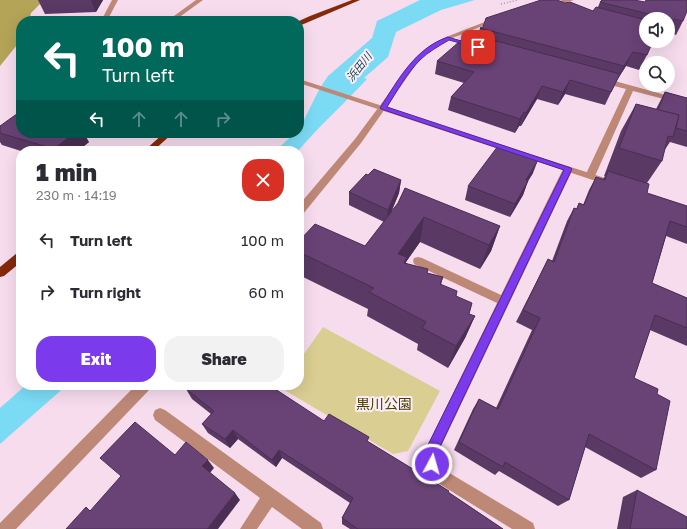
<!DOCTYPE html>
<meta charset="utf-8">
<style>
:root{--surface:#fff;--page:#f2f2f3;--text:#2b2b33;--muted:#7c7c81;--accent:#7c3aed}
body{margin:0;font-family:"Golos Text","Noto Sans JP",sans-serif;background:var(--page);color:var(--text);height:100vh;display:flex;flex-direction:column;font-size:15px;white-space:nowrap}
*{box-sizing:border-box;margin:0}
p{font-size:13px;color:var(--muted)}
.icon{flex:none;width:22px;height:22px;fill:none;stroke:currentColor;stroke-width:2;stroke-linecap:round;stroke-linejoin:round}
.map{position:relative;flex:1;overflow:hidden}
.sheet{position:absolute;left:16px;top:146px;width:288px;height:244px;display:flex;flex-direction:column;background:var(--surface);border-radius:16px;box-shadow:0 4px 16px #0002}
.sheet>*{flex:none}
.top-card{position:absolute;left:16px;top:16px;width:288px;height:122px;border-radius:16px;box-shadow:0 4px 16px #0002;background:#00695c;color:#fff;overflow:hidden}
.controls{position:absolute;left:639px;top:12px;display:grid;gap:8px}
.controls a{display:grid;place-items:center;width:36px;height:36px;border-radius:50%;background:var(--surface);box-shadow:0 4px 16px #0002;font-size:20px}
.pin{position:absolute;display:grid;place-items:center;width:34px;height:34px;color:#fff;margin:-17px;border-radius:8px;box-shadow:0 2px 6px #0006}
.me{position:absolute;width:44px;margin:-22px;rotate:6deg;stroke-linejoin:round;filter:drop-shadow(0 0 3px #0008)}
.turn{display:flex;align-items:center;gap:14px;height:84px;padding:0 20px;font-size:18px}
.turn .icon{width:52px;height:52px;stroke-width:2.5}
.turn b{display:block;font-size:28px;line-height:34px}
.lanes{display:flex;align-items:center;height:38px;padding:0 20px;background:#0003;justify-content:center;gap:20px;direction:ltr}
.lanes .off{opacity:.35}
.round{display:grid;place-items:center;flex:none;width:42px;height:42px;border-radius:16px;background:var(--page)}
.overview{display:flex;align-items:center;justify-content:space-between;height:68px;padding:0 20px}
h1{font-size:24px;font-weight:800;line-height:30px}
.cta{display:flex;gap:8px;margin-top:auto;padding:8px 20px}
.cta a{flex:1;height:46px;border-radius:16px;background:var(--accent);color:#fff;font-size:16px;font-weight:800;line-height:46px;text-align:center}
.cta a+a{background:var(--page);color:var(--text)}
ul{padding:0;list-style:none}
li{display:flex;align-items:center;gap:12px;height:52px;padding:0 20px}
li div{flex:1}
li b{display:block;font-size:15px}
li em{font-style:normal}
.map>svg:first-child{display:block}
.green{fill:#dace92}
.forest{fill:#b4a458}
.water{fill:#7bdbf5}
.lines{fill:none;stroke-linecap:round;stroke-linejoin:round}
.path{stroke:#ad94a5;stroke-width:1.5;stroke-dasharray:1 2;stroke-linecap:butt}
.minor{fill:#be8877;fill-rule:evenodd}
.tertiary{fill:#be8877;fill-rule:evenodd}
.trunk{fill:#84290a;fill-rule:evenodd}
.wall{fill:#5a3965}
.shaded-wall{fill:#4a2e53}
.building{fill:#694276;stroke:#4a2e53}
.route{fill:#7c3aed;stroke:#51269a}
.labels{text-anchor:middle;stroke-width:4;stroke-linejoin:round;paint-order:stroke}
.far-water-label{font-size:11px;font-style:italic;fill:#1a4651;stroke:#fbeef7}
.near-park-label{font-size:14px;fill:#4b4000;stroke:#fbeef7}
</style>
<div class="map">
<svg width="687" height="529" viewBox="0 0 687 529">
<rect width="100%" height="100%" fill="#f7dcee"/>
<!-- green -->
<polygon class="green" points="323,327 440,391 408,451 393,454 286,391 286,385 299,385 299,361"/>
<!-- forest -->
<polygon class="forest" points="0,0 43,0 43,1 31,13 29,21 21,21 21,40 0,66"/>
<!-- water -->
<g class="water">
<path d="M 420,0 L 475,0 L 441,10 L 396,32 L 388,57 L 364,78 L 367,79 C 344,104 319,126 298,151 L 275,151 L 295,133 L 299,133 L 299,129 C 309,112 316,92 328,76 L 372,38 L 377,21 Z"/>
<polygon points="26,385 67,385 0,444 0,408"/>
</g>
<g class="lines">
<!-- path -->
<polyline class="path" points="501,4 518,0"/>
<!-- minor -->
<g class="minor">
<polygon points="112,0 118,0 107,21 101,21"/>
<polygon points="196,0 203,0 174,21 167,21"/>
<polygon points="563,0 574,0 549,7 546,5"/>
<polygon points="495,18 500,19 450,39 434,48 420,59 361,143 303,214 299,216 299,205 355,139 416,57 430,46 446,37"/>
<polygon points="598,78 604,78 687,101 687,105 633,91 595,176 590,179 585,176 626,89 598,82"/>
<polygon points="568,166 573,169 437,455 441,468 533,523 535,529 512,529 430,478 423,455 497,303 414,264 413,261 414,258 418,257 422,258 501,295 563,169"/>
<polygon points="136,385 152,385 150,389 16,529 0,529 0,523"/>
<polygon points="160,408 165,410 321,523 323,529 302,529 272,507 257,529 240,529 260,498 155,420 153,415 155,410"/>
</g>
<!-- tertiary -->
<polygon class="tertiary" points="299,79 611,180 613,182 608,185 605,184 299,83"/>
<!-- trunk -->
<g class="trunk">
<polygon points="352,0 360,0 299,26 299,21 310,16"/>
<polygon points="164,133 173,133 153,151 144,151"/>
<polygon points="21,252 21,262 4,276 0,277 0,267 17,253"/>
</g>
</g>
<!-- wall -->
<g class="wall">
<polygon points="38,0 103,0 96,12 45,14"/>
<polygon points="600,2 683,21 676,35 668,33 668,19 646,19 647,55 639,70 626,66 617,80 605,105 565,94 558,105 537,99 521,126 519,126 515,133 448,110 451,97 464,83 435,74 437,61 478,36 480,28 565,3 593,11 598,7"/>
<polygon points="655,41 663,41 662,43"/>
<polygon points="665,92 687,98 687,147 670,142 664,151 662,161 647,183 647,193 687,206 687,244 666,236 652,283 687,298 687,346 650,330 634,378 657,394 656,470 641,478 585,447 569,500 558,506 499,471 495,475 454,450 473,409 479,399 496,408 532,330 516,322 548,259 552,261 567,221 574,208 576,209 579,203 583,205 589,190 596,177 603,179 605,176 604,176 621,131 636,104 656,109"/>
<polygon points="0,126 89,142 78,151 21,151 2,145 0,142"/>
<polygon points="533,173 528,181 523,195 510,217 465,200 468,186"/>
<polygon points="368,175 401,180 399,193 391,212 500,226 491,251 480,269 420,242 406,262 406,263 427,273 443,277 441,285 456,296 469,314 475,316 465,338 448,368 417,350 418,344 367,316 368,309 299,275 299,241 365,246 384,222 349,205 349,192"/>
<polygon points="186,389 324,421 369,442 448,492 503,529 350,529 342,524 342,518 350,503 282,458 276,467 238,439 230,448 208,433 202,424 211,414 192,399"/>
<polygon points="637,490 687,529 617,529 623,497"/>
</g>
<!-- shaded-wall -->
<g class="shaded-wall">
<polygon points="91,0 103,0 96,12"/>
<polygon points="633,52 626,66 617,80 624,66"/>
<polygon points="570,80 565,94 558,105 563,92"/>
<polygon points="542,86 537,99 521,126 526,113"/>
<polygon points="524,112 519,126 515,133 520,119"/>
<polygon points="74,133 84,133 89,142 78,151 55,151 54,149"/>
<polygon points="538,160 533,173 520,194 526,180"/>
<polygon points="401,180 399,193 387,223 388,210"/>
<polygon points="528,181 523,195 510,217 515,204"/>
<polygon points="424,217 420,242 406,262 403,282 398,254"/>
<polygon points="500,226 491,251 480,269 489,245"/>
<polygon points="475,316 465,338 448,368 456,346"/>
<polygon points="233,430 238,439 230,448 225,439"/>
<polygon points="279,450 282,458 276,467 272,460"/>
<polygon points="208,460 214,468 209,474 202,466"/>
<polygon points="235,493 240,500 218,529 207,529"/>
</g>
<!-- building -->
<g class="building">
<polygon points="541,0 557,0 565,3 570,2 593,11 596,7 646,20 646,41 653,41 647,55 633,52 624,66 480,28 483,27 486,18"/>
<polygon points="602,0 634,0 645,2 646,0 687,0 687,11 683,21 674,19 670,29 668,28 668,19 654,19 653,15 600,2"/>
<polygon points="470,34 620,74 611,92 570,80 563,92 542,86 526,113 524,112 520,119 451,97 474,72 437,61 467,35"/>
<polygon points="665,92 687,98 687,131 676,128 679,115 658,110"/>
<polygon points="636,104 679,115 673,137 668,136 662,161 619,148"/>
<polygon points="21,111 21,133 74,133 54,149 0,133 0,126"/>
<polygon points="498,146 538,160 526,180 528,181 515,204 468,186"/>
<polygon points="374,169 401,180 388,210 349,192 366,174 368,175"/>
<polygon points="608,171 649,184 647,193 687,206 687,227 670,221 652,283 687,298 687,328 655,315 634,378 658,389 657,394 670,401 656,470 589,434 569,500 505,462 503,467 459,442 479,399 498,409 540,318 523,310 548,259 554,262 574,208 577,209 579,203 584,205 596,177 605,180"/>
<polygon points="405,188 500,226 489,245 424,217 398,254 407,257 404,263 428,269 427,273 443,277 440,284 457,291 456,296 472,303 469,314 475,316 456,346 422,328 426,322 369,292 374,288 299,252 299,241 315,224 365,246 398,203"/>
<polygon points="190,385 269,385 324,421 329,414 369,437 367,441 449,491 448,492 503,529 358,529 342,518 353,498 279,450 272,460 233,430 225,439 202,424 214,411 186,389"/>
<polygon points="135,422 175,455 186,442 208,460 202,466 235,493 207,529 66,529 86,507 90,511 121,476 100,458"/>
<polygon points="637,490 687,517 687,529 630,529"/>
</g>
<!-- route -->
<path class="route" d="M 448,37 L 481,47 L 478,48 L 449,40 C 439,46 428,52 420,60 C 407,73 397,91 387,107 L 571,168 L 572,169 L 436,455 L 439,464 L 437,468 L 432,470 L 428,468 C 426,462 423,457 425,451 L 564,170 L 381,109 L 380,108 C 398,80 415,48 448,37 Z"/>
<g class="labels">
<!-- far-water labels -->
<g class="far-water-label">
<text transform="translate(359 67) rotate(-51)" y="4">浜田川</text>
</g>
<!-- near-park labels -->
<g class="near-park-label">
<text x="384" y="409">黒川公園</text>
</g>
</g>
</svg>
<div class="controls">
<a><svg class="icon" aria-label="sound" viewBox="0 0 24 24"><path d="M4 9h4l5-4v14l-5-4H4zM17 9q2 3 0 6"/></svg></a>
<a><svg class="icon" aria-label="search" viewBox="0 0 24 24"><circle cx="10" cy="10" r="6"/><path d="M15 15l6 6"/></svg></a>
</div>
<div class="pin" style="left:478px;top:47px;background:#d93025"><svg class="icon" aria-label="arrive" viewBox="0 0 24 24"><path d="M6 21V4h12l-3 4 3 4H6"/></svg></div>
<svg class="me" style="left:432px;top:464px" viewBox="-20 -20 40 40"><circle r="17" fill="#7c3aed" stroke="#fff" stroke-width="3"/><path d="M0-11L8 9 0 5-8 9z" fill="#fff"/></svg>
<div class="top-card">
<div class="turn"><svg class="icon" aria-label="left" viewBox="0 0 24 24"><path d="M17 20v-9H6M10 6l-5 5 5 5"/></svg><div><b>100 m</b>Turn left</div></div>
<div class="lanes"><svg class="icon" aria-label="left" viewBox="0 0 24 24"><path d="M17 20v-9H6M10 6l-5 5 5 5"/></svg><svg class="icon off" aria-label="ahead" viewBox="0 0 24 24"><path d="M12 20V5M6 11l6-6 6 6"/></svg><svg class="icon off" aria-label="ahead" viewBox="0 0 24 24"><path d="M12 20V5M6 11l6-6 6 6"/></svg><svg class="icon off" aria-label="right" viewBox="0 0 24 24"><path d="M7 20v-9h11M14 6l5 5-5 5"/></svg></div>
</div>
<section class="sheet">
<div class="overview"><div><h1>1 min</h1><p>230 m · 14:19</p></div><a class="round" style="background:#d93025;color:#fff"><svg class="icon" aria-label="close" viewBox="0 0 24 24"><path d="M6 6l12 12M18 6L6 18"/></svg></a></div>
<ul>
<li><svg class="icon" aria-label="left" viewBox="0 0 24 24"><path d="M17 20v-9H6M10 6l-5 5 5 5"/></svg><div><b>Turn left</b></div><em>100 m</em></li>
<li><svg class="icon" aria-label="right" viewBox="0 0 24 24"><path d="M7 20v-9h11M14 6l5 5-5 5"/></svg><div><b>Turn right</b></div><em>60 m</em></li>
</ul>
<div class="cta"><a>Exit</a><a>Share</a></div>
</section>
</div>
